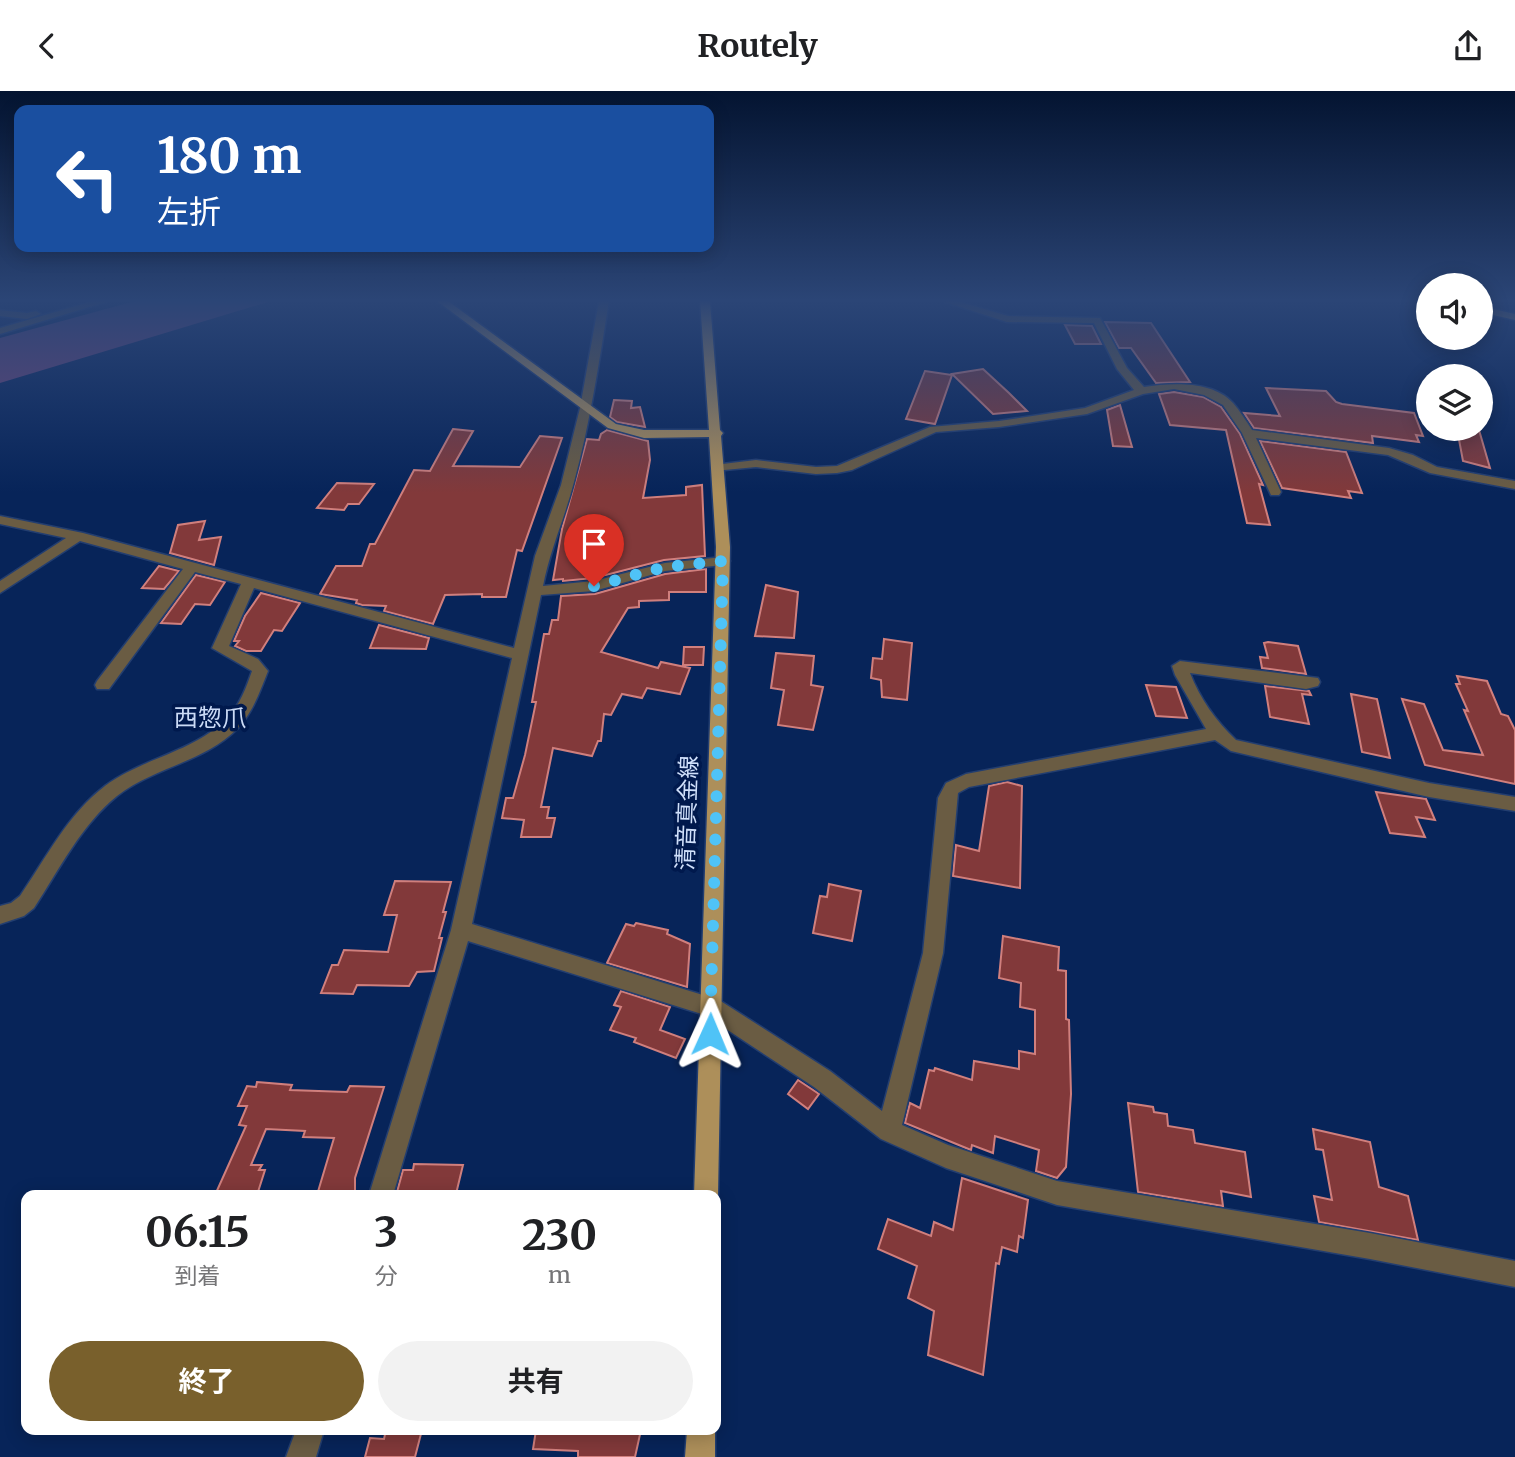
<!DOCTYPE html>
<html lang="ja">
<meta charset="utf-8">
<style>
:root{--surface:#fff;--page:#f2f2f2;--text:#202124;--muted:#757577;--accent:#79602c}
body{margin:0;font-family:Merriweather,"Noto Sans JP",serif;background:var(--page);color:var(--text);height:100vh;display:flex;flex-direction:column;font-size:26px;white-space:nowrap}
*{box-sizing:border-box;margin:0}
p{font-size:23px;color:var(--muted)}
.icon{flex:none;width:38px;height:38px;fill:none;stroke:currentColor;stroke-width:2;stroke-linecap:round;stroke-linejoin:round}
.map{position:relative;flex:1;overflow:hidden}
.panel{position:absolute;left:21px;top:1099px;width:700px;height:245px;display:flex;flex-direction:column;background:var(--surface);border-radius:14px;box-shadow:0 4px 18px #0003}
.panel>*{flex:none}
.banner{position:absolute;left:14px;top:14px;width:700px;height:147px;border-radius:14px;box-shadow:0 4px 18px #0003;background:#1a4fa0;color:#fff;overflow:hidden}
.controls{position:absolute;left:1416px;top:182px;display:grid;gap:14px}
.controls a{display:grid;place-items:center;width:77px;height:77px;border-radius:50%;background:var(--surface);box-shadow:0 4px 18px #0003;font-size:35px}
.pin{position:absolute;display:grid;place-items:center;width:60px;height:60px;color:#fff;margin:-72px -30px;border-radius:50% 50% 50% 0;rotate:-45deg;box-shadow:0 0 7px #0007}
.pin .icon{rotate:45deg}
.me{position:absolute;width:77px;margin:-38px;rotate:1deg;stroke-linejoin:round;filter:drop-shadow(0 0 5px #0008)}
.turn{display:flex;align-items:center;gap:24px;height:147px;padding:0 28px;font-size:32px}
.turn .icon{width:91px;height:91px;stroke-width:2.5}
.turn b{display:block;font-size:49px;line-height:60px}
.eta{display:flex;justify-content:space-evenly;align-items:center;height:119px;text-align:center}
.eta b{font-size:42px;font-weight:700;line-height:49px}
.primary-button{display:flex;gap:14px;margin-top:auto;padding:14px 28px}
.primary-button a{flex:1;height:80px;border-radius:42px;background:var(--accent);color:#fff;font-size:28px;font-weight:700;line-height:80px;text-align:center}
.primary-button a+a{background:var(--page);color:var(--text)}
header{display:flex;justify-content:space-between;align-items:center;height:91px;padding:0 28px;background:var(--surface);font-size:32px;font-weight:700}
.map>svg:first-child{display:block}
.water{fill:#6f4577}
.building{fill:#82393a;stroke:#d07f7d;stroke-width:2}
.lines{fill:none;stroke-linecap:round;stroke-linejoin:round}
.minor-casing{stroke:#233e70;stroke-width:3}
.major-casing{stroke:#233e70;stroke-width:3}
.minor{fill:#6a5c43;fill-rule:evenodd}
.major{fill:#ad8f5a;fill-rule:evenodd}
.route{stroke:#4fc3f7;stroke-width:12;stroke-dasharray:0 21.6}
.labels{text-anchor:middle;stroke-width:7;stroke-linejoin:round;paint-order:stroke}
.street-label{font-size:23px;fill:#d0e0fb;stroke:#00194d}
.neighbourhood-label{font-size:24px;fill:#cbdbf6;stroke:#00194d}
</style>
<header><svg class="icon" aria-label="back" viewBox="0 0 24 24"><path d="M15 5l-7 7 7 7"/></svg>Routely<svg class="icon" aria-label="share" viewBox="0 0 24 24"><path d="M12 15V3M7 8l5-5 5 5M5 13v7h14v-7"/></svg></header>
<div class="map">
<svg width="1515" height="1366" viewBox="0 0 1515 1366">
<rect width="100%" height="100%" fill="#072459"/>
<!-- water -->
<polygon class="water" points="135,210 271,210 0,292 0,247"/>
<!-- building -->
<g class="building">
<polygon points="1105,231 1151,232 1190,291 1156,292 1131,257 1119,257"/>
<polygon points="1065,234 1092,235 1101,253 1075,253"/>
<polygon points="983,278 1009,302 1027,320 993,323 952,283"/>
<polygon points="925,280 952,284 935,333 906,328"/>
<polygon points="1266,297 1326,300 1336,311 1342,313 1414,322 1423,345 1416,344 1419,351 1372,345 1373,352 1254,337 1244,322 1280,325"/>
<polygon points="1174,301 1203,306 1221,316 1240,343 1263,394 1259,393 1270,434 1247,432 1226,339 1170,334 1159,303"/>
<polygon points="614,309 632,310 631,317 640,316 645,336 617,331 610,326"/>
<polygon points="1120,314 1132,356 1113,355 1107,319"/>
<polygon points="453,338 473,340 453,375 520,376 540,345 562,347 522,460 517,459 506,506 482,506 482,503 445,504 433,533 384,520 386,515 362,514 356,512 357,509 320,503 336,475 362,475 370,453 375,453 414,379 430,380"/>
<polygon points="1457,338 1479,339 1490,377 1463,370"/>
<polygon points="607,339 648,350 650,369 643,407 686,404 686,396 702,394 705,465 664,469 594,487 563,490 563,488 553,489 562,438 587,348 599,349 601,343"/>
<polygon points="1260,350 1346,361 1362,402 1348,400 1351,407 1282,397"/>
<polygon points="337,392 374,393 359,413 348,413 344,419 317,417"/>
<polygon points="205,430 199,449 221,446 214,474 170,462 178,434"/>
<polygon points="159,475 179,480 164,498 142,497"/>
<polygon points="706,478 706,501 669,501 669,509 639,510 639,516 628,517 601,561 658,577 661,571 690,577 680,603 647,597 642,607 622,603 611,624 604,623 601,650 598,650 592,665 553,657 541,716 549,716 547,727 555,727 551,746 521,746 524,729 502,727 506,707 513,707 525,664 536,611 532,611 544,543 549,543 552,529 558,529 561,505 595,503 665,483"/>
<polygon points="196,484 225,491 210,514 195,513 181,533 161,532"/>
<polygon points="766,494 798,501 794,547 755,545"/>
<polygon points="261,502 300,512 282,540 274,539 261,560 246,560 235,555 239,550 234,550 245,525"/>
<polygon points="379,534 429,547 426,558 370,557"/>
<polygon points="884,548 912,552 907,609 882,606 881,589 871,587 873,567 882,568"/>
<polygon points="1268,551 1298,555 1306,583 1262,577 1260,566 1268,567 1264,552"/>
<polygon points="684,556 704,556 703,574 683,574"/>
<polygon points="776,562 814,565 811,594 823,596 813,639 778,634 784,599 771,597"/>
<polygon points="1457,585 1487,590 1501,623 1508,625 1515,639 1515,693 1425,674 1402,608 1424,613 1443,659 1483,664 1464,619 1468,620 1456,593 1460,593"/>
<polygon points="1146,594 1176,596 1187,627 1156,625"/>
<polygon points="1265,595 1309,600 1311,604 1302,603 1309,633 1270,626"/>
<polygon points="1351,603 1377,608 1390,667 1362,661"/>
<polygon points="1007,691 1022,695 1020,797 953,785 956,754 979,760 989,695"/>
<polygon points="1376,701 1426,708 1435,729 1416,726 1425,746 1390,742"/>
<polygon points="395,790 451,791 443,821 446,821 439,847 442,847 434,880 417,881 409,895 357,894 353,903 321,902 332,874 338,874 344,859 388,861 397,824 384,824"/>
<polygon points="829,793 861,800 852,850 813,842 820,805 827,806"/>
<polygon points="636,832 668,839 667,843 690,853 687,896 607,872 626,833 634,835"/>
<polygon points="1003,845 1059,856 1058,879 1066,880 1066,928 1069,929 1071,1003 1066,1076 1057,1087 1036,1080 1039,1059 995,1045 993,1062 972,1054 971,1059 905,1032 910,1012 920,1017 929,979 934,980 935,977 972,989 974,970 1019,978 1019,960 1035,963 1035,919 1020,916 1021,892 999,887"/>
<polygon points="621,900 670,916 660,939 685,948 676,967 634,951 636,947 610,939 621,916 614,914"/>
<polygon points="798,989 819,1003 808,1018 788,1003"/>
<polygon points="257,991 292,994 290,999 347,1001 350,995 384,996 355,1087 355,1104 317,1104 334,1047 303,1046 305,1040 266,1038 251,1074 262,1074 259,1079 265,1079 257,1104 215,1104 246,1035 239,1034 247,1015 238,1015 247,995 256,996"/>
<polygon points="1128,1012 1153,1016 1154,1021 1167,1023 1168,1035 1193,1039 1195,1052 1245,1061 1251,1106 1221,1100 1223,1115 1138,1101"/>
<polygon points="1313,1038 1370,1051 1379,1096 1408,1105 1418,1149 1319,1131 1314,1105 1332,1109 1323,1059 1316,1058"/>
<polygon points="414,1073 463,1074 456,1103 397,1101 403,1079 413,1079"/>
<polygon points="962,1087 1028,1109 1023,1147 1019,1145 1017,1161 1002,1156 999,1173 996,1172 983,1284 928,1264 934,1220 908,1207 917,1175 878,1158 888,1128 931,1145 934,1131 953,1139"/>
<polygon points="386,1339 422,1339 415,1366 365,1366 370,1347 384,1348"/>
<polygon points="536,1339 641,1339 635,1366 578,1366 578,1360 533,1358"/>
</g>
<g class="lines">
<defs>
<g id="minor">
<polygon points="93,210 109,210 0,243 0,237"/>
<path d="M 599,210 L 609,210 C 599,271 590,332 574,391 C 565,426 550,459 543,495 L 594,490 L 665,472 L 723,466 L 730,470 L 723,474 L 665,480 L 594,500 L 541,504 L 472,833 L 719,909 L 830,980 L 882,1020 L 923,862 L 938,707 L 946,692 L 966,683 L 1206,638 L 1175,584 L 1172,575 L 1180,570 L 1318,587 L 1320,591 L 1318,595 L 1306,598 L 1190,582 C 1200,608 1216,630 1236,649 L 1429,692 L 1515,706 L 1515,720 L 1429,706 L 1231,660 L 1215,649 L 969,696 L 958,702 L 943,862 L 902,1034 L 948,1054 L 1057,1090 L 1370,1142 L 1515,1170 L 1515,1196 L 1370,1168 L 1057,1114 L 946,1077 L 881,1048 L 814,996 L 705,924 L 468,850 L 393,1104 L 369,1104 L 451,839 L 512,567 L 254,497 L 229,555 L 258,568 L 268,580 C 260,600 253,621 238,637 C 205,671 154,676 117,705 C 81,734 59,779 34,817 L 24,825 L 0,833 L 0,815 L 11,812 L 20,805 C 46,767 68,723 105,695 C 142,667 195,661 227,627 C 240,614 246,597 252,580 L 212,557 L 241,493 L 195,481 L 109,598 L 97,598 L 95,594 L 97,590 L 183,478 L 80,450 L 0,502 L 0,490 L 66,447 L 0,433 L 0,425 L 83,442 L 514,557 L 535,465 L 561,394 L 580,317 Z"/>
<path d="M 942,210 L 957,210 L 1008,225 L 1100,227 L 1127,277 L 1144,296 C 1171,292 1212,289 1233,312 C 1240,320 1246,330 1252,339 L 1389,357 L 1413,364 L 1437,376 L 1515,390 L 1515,398 L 1430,382 L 1388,364 L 1256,347 L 1281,401 L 1279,404 L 1271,404 L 1242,342 L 1223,314 L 1204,304 L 1174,298 L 1143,303 L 1087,323 L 999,336 L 936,341 L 852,379 L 837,382 L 816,383 L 756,376 L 714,380 L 714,374 L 756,369 L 816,376 L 837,375 L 930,336 L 999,330 L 1085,317 L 1134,299 L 1117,278 L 1094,232 L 1007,231 Z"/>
<polygon points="0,219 27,222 36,220 41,223 27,228 0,225"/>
<polygon points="296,1339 324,1339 316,1366 286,1366"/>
</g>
<g id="major">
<polygon points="437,210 448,210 616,333 644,339 709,339 700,210 710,210 720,339 723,342 721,345 730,456 718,1104 716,1110 716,1104 694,1104 716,456 709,346 644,347 608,337"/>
<polygon points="1480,215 1515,223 1515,229 1480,221"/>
<polygon points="687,1339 715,1339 715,1366 685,1366"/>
</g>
</defs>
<!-- minor casing -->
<use href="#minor" class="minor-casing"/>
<!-- major casing -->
<use href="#major" class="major-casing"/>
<!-- minor -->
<use href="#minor" class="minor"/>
<!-- major -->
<use href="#major" class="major"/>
</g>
<!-- sky -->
<linearGradient id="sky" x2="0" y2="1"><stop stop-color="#041431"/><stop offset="0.52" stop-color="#2b4576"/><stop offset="1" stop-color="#2b4576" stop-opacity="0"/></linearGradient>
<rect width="1515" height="402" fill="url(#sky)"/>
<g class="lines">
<!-- route -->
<polyline class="route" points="594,495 665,476 723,470 710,943"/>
</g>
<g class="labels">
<!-- street labels -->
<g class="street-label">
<text transform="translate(687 722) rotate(-88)" y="8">清音真金線</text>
</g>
<!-- neighbourhood labels -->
<g class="neighbourhood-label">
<text x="210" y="635">西惣爪</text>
</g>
</g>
</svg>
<div class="controls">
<a><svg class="icon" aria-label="sound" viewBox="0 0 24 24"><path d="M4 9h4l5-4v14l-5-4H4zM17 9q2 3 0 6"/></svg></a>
<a><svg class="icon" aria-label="layers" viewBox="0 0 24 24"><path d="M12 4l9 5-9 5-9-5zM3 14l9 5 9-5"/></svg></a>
</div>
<div class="pin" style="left:594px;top:495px;background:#d93025"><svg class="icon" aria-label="arrive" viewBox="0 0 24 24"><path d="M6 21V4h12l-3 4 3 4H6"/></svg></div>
<svg class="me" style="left:710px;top:943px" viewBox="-20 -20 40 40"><path d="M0-17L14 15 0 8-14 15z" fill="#4fc3f7" stroke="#fff" stroke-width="4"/></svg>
<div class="banner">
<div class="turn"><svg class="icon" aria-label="left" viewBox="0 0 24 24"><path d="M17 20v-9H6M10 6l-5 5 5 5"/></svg><div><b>180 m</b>左折</div></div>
</div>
<section class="panel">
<div class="eta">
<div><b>06:15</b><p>到着</p></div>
<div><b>3</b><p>分</p></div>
<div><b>230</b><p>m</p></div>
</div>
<div class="primary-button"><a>終了</a><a>共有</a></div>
</section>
</div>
